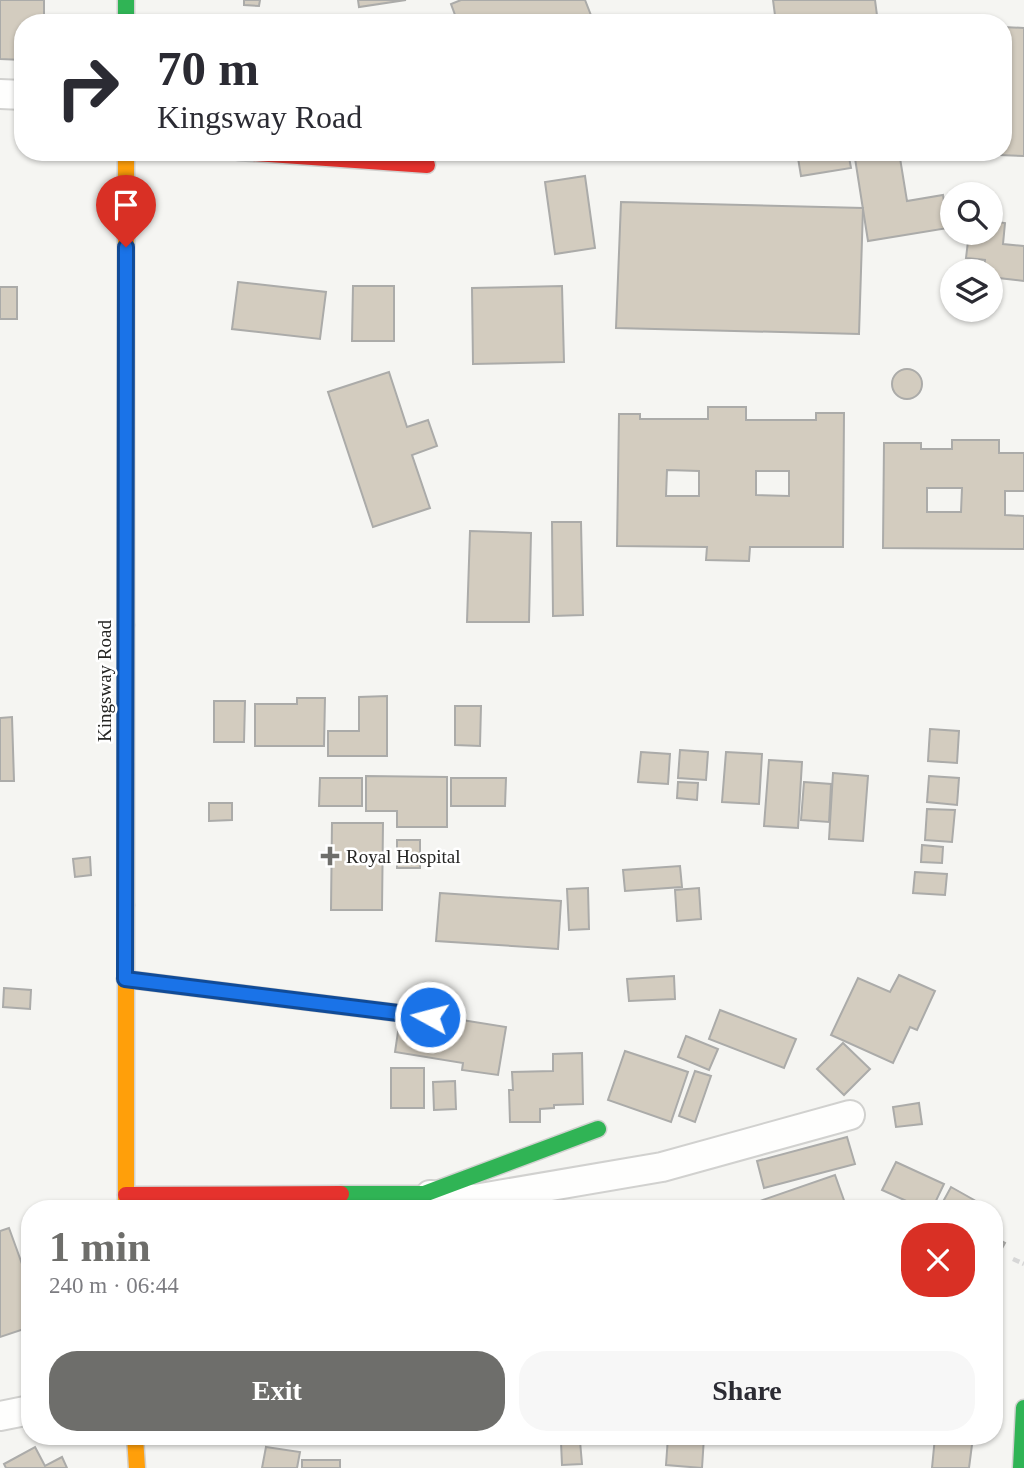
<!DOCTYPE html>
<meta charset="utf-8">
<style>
:root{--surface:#fff;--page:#f7f7f7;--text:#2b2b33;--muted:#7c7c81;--accent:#6e6e6b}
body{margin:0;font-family:"Times New Roman",serif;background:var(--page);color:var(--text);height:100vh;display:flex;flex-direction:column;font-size:26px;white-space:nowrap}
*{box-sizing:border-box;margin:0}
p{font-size:23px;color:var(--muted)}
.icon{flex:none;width:38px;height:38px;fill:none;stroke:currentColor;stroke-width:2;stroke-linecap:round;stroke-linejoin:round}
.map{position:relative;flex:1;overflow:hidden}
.sheet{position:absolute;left:21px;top:1200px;width:982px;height:245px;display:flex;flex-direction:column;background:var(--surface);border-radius:28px;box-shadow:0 2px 5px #0004}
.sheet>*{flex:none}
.hud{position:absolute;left:14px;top:14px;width:998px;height:147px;border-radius:28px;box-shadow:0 2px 5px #0004;background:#fff;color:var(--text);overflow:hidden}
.buttons{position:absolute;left:940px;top:182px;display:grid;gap:14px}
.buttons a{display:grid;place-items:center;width:63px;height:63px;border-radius:50%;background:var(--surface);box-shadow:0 2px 5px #0004;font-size:35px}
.pin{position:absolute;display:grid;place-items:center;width:60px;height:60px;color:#fff;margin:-72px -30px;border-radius:50% 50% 50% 0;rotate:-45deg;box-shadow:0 0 7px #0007}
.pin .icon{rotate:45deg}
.me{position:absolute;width:77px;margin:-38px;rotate:277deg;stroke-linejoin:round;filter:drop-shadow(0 0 5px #0008)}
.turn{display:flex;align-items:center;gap:24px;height:147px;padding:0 28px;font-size:32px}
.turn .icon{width:91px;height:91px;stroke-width:2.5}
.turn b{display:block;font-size:49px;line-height:60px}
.round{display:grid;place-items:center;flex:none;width:74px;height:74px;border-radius:28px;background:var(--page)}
.headline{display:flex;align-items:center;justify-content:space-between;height:119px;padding:0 28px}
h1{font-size:42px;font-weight:700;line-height:52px;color:var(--accent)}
.action{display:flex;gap:14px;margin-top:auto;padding:14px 28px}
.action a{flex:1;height:80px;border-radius:28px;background:var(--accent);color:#fff;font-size:28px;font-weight:700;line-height:80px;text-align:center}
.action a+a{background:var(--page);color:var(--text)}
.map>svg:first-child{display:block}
.building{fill:#d3ccbf;stroke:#ababa9;stroke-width:2;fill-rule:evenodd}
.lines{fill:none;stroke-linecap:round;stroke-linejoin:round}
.street-casing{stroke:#d1d1cf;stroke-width:32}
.fast-casing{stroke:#d1d1cf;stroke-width:19}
.slow-casing{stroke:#d1d1cf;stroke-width:19}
.jam-casing{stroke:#d1d1cf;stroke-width:19}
.path{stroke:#d7d7d7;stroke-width:4.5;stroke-dasharray:7 3.5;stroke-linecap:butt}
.street{stroke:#fefefd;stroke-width:28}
.fast{stroke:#30b455;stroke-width:16}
.slow{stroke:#ff9f0a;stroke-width:16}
.jam{stroke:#e5322d;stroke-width:16}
.route-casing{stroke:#114b97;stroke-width:18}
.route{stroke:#1a73e8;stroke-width:12}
.poi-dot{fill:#6e6e6b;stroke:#fff;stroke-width:2.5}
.labels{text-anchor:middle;stroke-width:5;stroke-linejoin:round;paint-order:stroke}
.street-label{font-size:19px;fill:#252523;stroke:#fff}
.poi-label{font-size:19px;fill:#252523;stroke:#fff;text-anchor:start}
</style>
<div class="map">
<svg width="1024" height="1468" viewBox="0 0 1024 1468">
<rect width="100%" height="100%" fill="#f5f5f2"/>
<!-- building -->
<g class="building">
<polygon points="0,0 44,0 44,23 23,23 23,60 0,59"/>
<polygon points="244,0 260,0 259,6 244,5"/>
<polygon points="358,0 406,0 359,7"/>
<polygon points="461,0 585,0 594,23 458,23 451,4"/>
<polygon points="773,0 875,0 878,23 776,23"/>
<polygon points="245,18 292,23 244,23"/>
<polygon points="1003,27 1024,28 1024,156 972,154 1003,152"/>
<polygon points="797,152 848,152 851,168 801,176"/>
<polygon points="854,152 899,152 907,201 943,195 948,228 868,241"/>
<polygon points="585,176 595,248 555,254 545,182"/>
<polygon points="621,202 863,208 859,334 616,328"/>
<polygon points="990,221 1005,223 1003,244 1024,246 1024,281 990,277 990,271 984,271 985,260 966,258 969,233 990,233"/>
<polygon points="238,282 326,292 320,339 232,329"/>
<polygon points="353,286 394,286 394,341 352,341"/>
<polygon points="562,286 564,362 473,364 472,288"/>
<rect x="0" y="287" width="17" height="32"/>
<circle cx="907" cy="384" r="15"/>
<polygon points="389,372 407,427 428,420 437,446 412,455 430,508 373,527 328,392"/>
<path d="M 708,407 L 746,407 L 746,420 L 816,420 L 816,413 L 844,413 L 843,547 L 750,547 L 749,561 L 706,560 L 707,547 L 617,546 L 619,414 L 640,414 L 640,419 L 708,419 ZM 667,470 L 699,471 L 699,496 L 666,496 ZM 756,471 L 789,471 L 789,496 L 756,495 Z"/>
<path d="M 952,440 L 999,440 L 999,453 L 1024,453 L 1024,491 L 1005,491 L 1005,515 L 1024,516 L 1024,549 L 883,548 L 884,443 L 921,443 L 921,449 L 952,449 ZM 927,488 L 962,488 L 961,512 L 927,512 Z"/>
<polygon points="552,522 581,522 583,615 553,616"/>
<polygon points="470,531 531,533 529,622 467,622"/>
<polygon points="387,696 387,756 328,756 328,731 359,731 359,697"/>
<polygon points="297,698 325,698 324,746 255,746 255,704 297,704"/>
<polygon points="214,701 245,701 244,742 214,742"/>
<polygon points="455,706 481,706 480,746 455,745"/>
<polygon points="12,717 14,781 0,781 0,718"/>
<polygon points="930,729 959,731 957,763 928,761"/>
<polygon points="680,750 708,752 706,780 678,778"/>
<polygon points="641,752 670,754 668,784 638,782"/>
<polygon points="726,752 762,754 759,804 722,802"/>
<polygon points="769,760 802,762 798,828 764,826"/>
<polygon points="833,773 868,776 863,841 829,839"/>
<polygon points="366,776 447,777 447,827 397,827 397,811 366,811"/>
<polygon points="929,776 959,778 957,805 927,802"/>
<polygon points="320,778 362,778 362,806 319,806"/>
<polygon points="451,778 506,778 505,806 451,806"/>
<polygon points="678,782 698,783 697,800 677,798"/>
<polygon points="804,782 831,784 829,822 801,820"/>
<polygon points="209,803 232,803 232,820 209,821"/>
<polygon points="927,809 955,810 952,842 925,840"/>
<polygon points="332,823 383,823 382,910 331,910"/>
<rect x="397" y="840" width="23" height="28"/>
<polygon points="922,845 943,847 942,863 921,862"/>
<polygon points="90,857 91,875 75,877 73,859"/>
<polygon points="680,866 682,887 625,891 623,870"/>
<polygon points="915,872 947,874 945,895 913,893"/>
<polygon points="588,888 589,929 569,930 567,889"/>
<polygon points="699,888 701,919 677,921 675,890"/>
<polygon points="440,893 561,901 558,949 436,941"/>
<polygon points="899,975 935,991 917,1030 910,1027 893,1063 831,1035 858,978 890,992"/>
<polygon points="674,976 675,999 629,1001 627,979"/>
<polygon points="4,988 31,990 30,1009 3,1007"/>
<polygon points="720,1010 796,1039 784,1068 709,1039"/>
<polygon points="437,1016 506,1027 498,1075 462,1070 463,1063 395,1052 399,1025"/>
<polygon points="686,1036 718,1049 709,1070 678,1057"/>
<polygon points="843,1043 870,1069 844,1095 817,1069"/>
<polygon points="625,1051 688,1072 671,1122 608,1100"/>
<polygon points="582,1053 583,1104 554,1105 554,1108 540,1109 540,1122 510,1122 509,1090 513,1090 512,1072 553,1071 553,1054"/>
<rect x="391" y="1068" width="33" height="40"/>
<polygon points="695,1071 711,1076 695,1122 679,1116"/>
<polygon points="455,1081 456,1109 434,1110 433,1082"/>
<polygon points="919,1103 922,1124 896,1127 893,1107"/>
<polygon points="847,1137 855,1164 764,1188 757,1161"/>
<polygon points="896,1162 944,1184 932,1209 924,1209 882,1190"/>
<polygon points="835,1175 846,1206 838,1209 763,1209 760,1201"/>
<polygon points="951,1187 990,1209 939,1209"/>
<polygon points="9,1228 30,1286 30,1327 0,1337 0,1231"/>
<polygon points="994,1237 1005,1243 994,1263"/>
<rect x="605" y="1437" width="17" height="6"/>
<polygon points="668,1437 704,1437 702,1468 666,1465"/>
<polygon points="935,1437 973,1437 969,1468 932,1468"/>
<polygon points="580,1441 582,1464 562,1465 561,1442"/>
<polygon points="35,1447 45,1466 62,1457 67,1468 6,1468 4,1464"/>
<polygon points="266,1447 300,1452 297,1468 262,1468"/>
<rect x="302" y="1460" width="38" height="8"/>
</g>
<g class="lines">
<defs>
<g id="street">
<polyline points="0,94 23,95"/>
<polyline points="430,1195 475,1199 662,1167 850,1115"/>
<polyline points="0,1416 30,1410"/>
</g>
<g id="fast">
<polyline points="126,0 126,23"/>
<polyline points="341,1194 424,1194 598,1129"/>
<polyline points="1021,1468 1024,1408"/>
</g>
<g id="slow">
<polyline points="126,152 126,625"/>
<polyline points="126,905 126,1209"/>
<polyline points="125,979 430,1017"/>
<polyline points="135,1437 137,1468"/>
</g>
<g id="jam">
<polyline points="239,152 427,165"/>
<polyline points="126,625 126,905"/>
<polyline points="126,1195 341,1194"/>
</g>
</defs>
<!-- street casing -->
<use href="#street" class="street-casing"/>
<!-- fast casing -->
<use href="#fast" class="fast-casing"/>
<!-- slow casing -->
<use href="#slow" class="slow-casing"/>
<!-- jam casing -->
<use href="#jam" class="jam-casing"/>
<!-- path -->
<polyline class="path" points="1013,1259 1024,1264"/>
<!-- street -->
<use href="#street" class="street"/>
<!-- fast -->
<use href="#fast" class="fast"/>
<!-- slow -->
<use href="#slow" class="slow"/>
<!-- jam -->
<use href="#jam" class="jam"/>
</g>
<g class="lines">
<defs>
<polyline id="route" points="126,247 125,979 430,1017"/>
</defs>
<!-- route casing -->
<use href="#route" class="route-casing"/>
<!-- route -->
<use href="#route" class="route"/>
</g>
<!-- markers -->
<path class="poi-dot" d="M326.5 845.5h7v7h7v7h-7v7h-7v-7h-7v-7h7z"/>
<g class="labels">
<!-- street labels -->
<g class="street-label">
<text transform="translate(104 681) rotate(-90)" y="7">Kingsway Road</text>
</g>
<!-- poi labels -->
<g class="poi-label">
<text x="346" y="863">Royal Hospital</text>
</g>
</g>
</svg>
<div class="buttons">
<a><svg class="icon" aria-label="search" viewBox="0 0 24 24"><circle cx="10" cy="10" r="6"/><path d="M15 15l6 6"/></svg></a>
<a><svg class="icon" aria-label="layers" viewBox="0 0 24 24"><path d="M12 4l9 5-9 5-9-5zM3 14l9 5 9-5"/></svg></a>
</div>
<div class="pin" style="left:126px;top:247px;background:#d93025"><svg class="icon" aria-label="arrive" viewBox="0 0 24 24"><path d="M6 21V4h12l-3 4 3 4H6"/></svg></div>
<svg class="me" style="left:430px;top:1017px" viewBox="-20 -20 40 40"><circle r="17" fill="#1a73e8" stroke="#fff" stroke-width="3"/><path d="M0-11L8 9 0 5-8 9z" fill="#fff"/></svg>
<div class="hud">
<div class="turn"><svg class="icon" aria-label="right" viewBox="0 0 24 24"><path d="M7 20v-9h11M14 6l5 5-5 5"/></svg><div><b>70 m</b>Kingsway Road</div></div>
</div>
<section class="sheet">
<div class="headline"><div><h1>1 min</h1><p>240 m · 06:44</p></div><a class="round" style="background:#d93025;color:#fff"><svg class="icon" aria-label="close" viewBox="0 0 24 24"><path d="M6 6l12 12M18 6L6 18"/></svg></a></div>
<div class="action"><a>Exit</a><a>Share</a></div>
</section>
</div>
